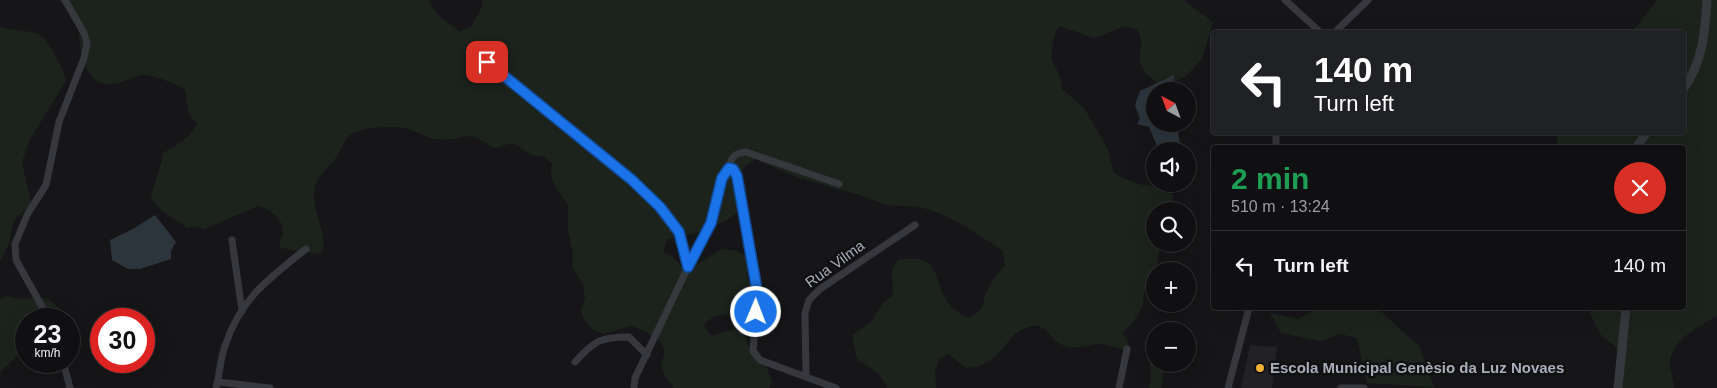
<!DOCTYPE html>
<meta charset="utf-8">
<style>
:root{--surface:#101012;--page:#1e1e20;--text:#f1f3f6;--muted:#9c9d9f;--line:#303032}
body{margin:0;font-family:Arial,sans-serif;background:var(--page);color:var(--text);height:100vh;display:flex;flex-direction:column;font-size:19px;white-space:nowrap}
*{box-sizing:border-box;margin:0}
p{font-size:16px;color:var(--muted)}
.icon{flex:none;width:28px;height:28px;fill:none;stroke:currentColor;stroke-width:2;stroke-linecap:round;stroke-linejoin:round}
.map{position:relative;flex:1;overflow:hidden}
.drawer{position:absolute;left:1211px;top:145px;width:475px;height:165px;display:flex;flex-direction:column;background:var(--surface);border-radius:5px;box-shadow:0 5px 20px #0002,0 0 0 1px var(--line)}
.drawer>*{flex:none}
.guide{position:absolute;left:1211px;top:30px;width:475px;height:105px;border-radius:5px;box-shadow:0 5px 20px #0002,0 0 0 1px var(--line);background:#202124;color:#fff;overflow:hidden}
.needle{width:32px;rotate:319deg}
.controls{position:absolute;left:1146px;top:82px;display:grid;gap:10px}
.controls a{display:grid;place-items:center;width:50px;height:50px;border-radius:50%;background:var(--surface);box-shadow:0 5px 20px #0002,0 0 0 1px var(--line);font-size:25px}
.speed{position:absolute;left:15px;top:308px;display:flex;gap:10px;font-size:25px;font-weight:700;text-align:center}
.speed>*{display:grid;place-content:center;width:65px;height:65px;border-radius:50%;background:var(--surface);box-shadow:0 5px 20px #0002,0 0 0 1px var(--line);line-height:1}
.speed small{font-size:12px;font-weight:400}
.speed .limit{border:8px solid #d22;background:#fff;color:#111}
.pin{position:absolute;display:grid;place-items:center;width:42px;height:42px;color:#fff;margin:-21px;border-radius:10px;box-shadow:0 2px 8px #0006}
.me{position:absolute;width:55px;margin:-28px;rotate:1deg;stroke-linejoin:round;filter:drop-shadow(0 0 4px #0008)}
.turn{display:flex;align-items:center;gap:18px;height:105px;padding:0 20px;font-size:22px}
.turn .icon{width:65px;height:65px;stroke-width:2.5}
.turn b{display:block;font-size:35px;line-height:42px}
.round{display:grid;place-items:center;flex:none;width:52px;height:52px;border-radius:26px;background:var(--page)}
.summary{display:flex;align-items:center;justify-content:space-between;height:85px;padding:0 20px}
h1{font-size:30px;font-weight:600;line-height:38px;color:#1e9e55}
ul{padding:0;list-style:none}
li{display:flex;align-items:center;gap:15px;height:70px;padding:0 20px;border-top:1px solid var(--line)}
li div{flex:1}
li b{display:block;font-size:19px}
li em{font-style:normal}
.map>svg:first-child{display:block}
.built{fill:#222225}
.green{fill:#1c231d}
.water{fill:#2c353c}
.lines{fill:none;stroke-linecap:round;stroke-linejoin:round}
.minor{stroke:#37383d;stroke-width:7}
.tertiary{stroke:#37383d;stroke-width:9}
.route-casing{stroke:#114b97;stroke-width:12}
.route{stroke:#1a73e8;stroke-width:9}
.poi-dot{fill:#f2b134;stroke:#111113;stroke-width:2}
.labels{text-anchor:middle;stroke-width:5;stroke-linejoin:round;paint-order:stroke}
.street-label{font-size:15px;fill:#a8adb8;stroke:#111113}
.poi-label{font-size:15px;font-weight:bold;fill:#a8adb8;stroke:#111113;text-anchor:start}
</style>
<div class="map">
<svg width="1717" height="388" viewBox="0 0 1717 388">
<rect width="100%" height="100%" fill="#161618"/>
<!-- built -->
<polygon class="built" points="1250,345 1277,347 1272,388 1241,388"/>
<!-- green -->
<g class="green">
<path d="M 59,0 L 428,0 L 441,18 L 460,31 L 471,27 L 482,7 L 482,0 L 1184,0 L 1213,22 L 1202,59 L 1186,76 L 1163,87 C 1155,81 1143,74 1141,64 C 1137,51 1146,46 1137,30 L 1125,26 L 1094,38 L 1059,26 C 1053,37 1052,48 1051,59 L 1060,76 L 1062,89 L 1084,108 L 1107,147 L 1114,173 C 1129,182 1147,188 1165,187 L 1173,196 L 1171,211 L 1155,211 L 1155,244 L 1157,244 C 1163,260 1153,270 1147,284 C 1143,292 1144,300 1142,307 C 1138,317 1130,325 1123,333 L 1128,343 L 1128,351 C 1123,349 1103,344 1098,344 C 1085,345 1073,351 1060,344 C 1050,338 1046,324 1032,326 C 1003,331 1004,367 966,368 L 949,354 L 939,359 L 935,371 L 936,388 L 887,388 C 882,373 869,368 857,359 L 852,335 L 871,322 L 883,303 L 893,295 L 892,270 L 898,260 C 944,253 930,278 949,304 C 954,311 962,314 969,318 C 989,306 980,304 988,289 C 992,280 999,272 1005,265 L 1003,252 C 984,237 947,213 923,208 C 912,205 900,207 889,205 C 877,203 865,196 853,193 C 820,185 786,175 756,159 C 732,172 739,186 742,209 C 721,227 694,235 667,239 L 663,251 L 673,257 L 681,266 L 693,267 L 722,249 L 734,250 L 749,257 L 747,278 L 756,299 L 755,311 C 735,321 720,305 704,326 L 712,336 L 734,329 L 744,334 L 748,345 L 765,361 L 772,383 L 769,388 L 674,388 L 665,376 L 661,365 L 665,353 L 661,342 L 643,330 L 631,326 L 604,334 L 593,330 L 584,320 L 581,310 L 585,298 L 583,285 L 572,266 L 573,254 L 568,231 L 568,205 L 555,186 L 551,175 L 552,163 L 544,156 L 531,155 L 513,143 L 494,148 C 462,126 467,142 437,139 C 427,139 418,131 408,129 C 395,125 359,127 349,136 C 342,142 341,153 335,159 C 328,168 315,178 314,190 C 311,208 330,238 321,254 L 281,248 C 278,241 282,239 283,232 C 284,219 269,209 258,206 L 202,230 L 199,226 L 187,228 L 160,209 L 151,199 C 153,183 161,170 163,153 C 177,145 189,139 197,124 L 189,114 L 185,90 C 178,84 151,74 142,75 C 131,77 120,85 108,84 C 83,84 78,43 79,25 Z"/>
<path d="M 1657,0 L 1717,0 L 1717,315 C 1700,327 1674,337 1670,361 C 1669,369 1674,379 1674,388 L 1620,388 L 1624,366 L 1615,346 L 1600,334 L 1589,311 L 1584,308 L 1684,308 L 1684,148 L 1557,148 L 1557,133 L 1684,132 L 1684,32 L 1632,32 Z"/>
<path d="M 0,27 C 12,31 23,30 35,33 C 49,37 63,68 66,81 L 30,139 L 22,162 L 31,203 L 14,220 L 9,243 L 0,262 Z"/>
<path d="M 7,296 C 35,306 46,283 65,319 L 26,319 L 26,348 L 0,372 L 0,300 Z"/>
<polygon points="1319,308 1377,308 1419,346 1434,387 1367,383 1357,338 1340,334 1321,341 1281,333 1270,313 1298,319"/>
<polygon points="1155,354 1155,364 1165,364 1161,388 1149,388 1151,377 1149,356"/>
</g>
<!-- water -->
<g class="water">
<polygon points="1174,75 1173,91 1155,91 1155,124 1177,124 1181,151 1156,151 1157,146 1149,127 1137,124 1140,119 1135,105 1140,91"/>
<polygon points="155,215 176,242 171,251 171,259 140,269 128,269 112,260 110,240 133,229"/>
</g>
<g class="lines">
<!-- minor -->
<g class="minor">
<polyline points="1285,0 1320,32"/>
<polyline points="1335,32 1368,0"/>
<polyline points="472,50 632,180 660,207 679,232 688,267 635,378 634,388"/>
<polyline points="1276,148 1276,132"/>
<path d="M 729,168 C 731,157 735,153 746,152 L 839,184"/>
<polyline points="232,240 242,311"/>
<polyline points="688,266 711,223 722,178 729,168 737,175 758,296 753,351 760,360 836,388"/>
<polyline points="49,319 16,260 15,244 28,213 46,185 59,122 84,58 87,43 84,33 65,0"/>
<polyline points="63,361 70,388"/>
<path d="M 575,362 C 594,341 600,337 629,337 L 647,355"/>
<polyline points="806,376 805,313 809,300 820,289 915,225"/>
<polyline points="218,382 270,388"/>
<path d="M 216,388 C 220,374 220,359 225,346 C 240,299 269,278 306,249"/>
<polyline points="1119,388 1127,349"/>
<polyline points="1228,388 1249,308"/>
<polyline points="1341,388 1364,388"/>
</g>
<!-- tertiary -->
<g class="tertiary">
<path d="M 1684,88 C 1703,61 1705,32 1707,0"/>
<polyline points="1636,148 1647,132"/>
<polyline points="1618,388 1626,308"/>
</g>
</g>
<g class="lines">
<defs>
<polyline id="route" points="487,62 632,180 660,207 679,232 688,267 711,223 722,178 729,168 733,169 737,176 758,296 756,312"/>
</defs>
<!-- route casing -->
<use href="#route" class="route-casing"/>
<!-- route -->
<use href="#route" class="route"/>
</g>
<!-- markers -->
<circle class="poi-dot" cx="1260" cy="368" r="5"/>
<g class="labels">
<!-- street labels -->
<g class="street-label">
<text transform="translate(835 264) rotate(-36)" y="5">Rua Vilma</text>
</g>
<!-- poi labels -->
<g class="poi-label">
<text x="1270" y="373">Escola Municipal Genèsio da Luz Novaes</text>
</g>
</g>
</svg>
<div class="controls">
<a><svg class="needle" viewBox="-14 -14 28 28"><path d="M0-13l5 13h-10z" fill="#e53935"/><path d="M0 13l5-13h-10z" fill="#9c9d9f"/></svg></a>
<a><svg class="icon" aria-label="sound" viewBox="0 0 24 24"><path d="M4 9h4l5-4v14l-5-4H4zM17 9q2 3 0 6"/></svg></a>
<a><svg class="icon" aria-label="search" viewBox="0 0 24 24"><circle cx="10" cy="10" r="6"/><path d="M15 15l6 6"/></svg></a>
<a>+</a>
<a>−</a>
</div>
<div class="speed"><div>23<small>km/h</small></div><div class="limit">30</div></div>
<div class="pin" style="left:487px;top:62px;background:#d93025"><svg class="icon" aria-label="arrive" viewBox="0 0 24 24"><path d="M6 21V4h12l-3 4 3 4H6"/></svg></div>
<svg class="me" style="left:756px;top:312px" viewBox="-20 -20 40 40"><circle r="17" fill="#1a73e8" stroke="#fff" stroke-width="3"/><path d="M0-11L8 9 0 5-8 9z" fill="#fff"/></svg>
<div class="guide">
<div class="turn"><svg class="icon" aria-label="left" viewBox="0 0 24 24"><path d="M17 20v-9H6M10 6l-5 5 5 5"/></svg><div><b>140 m</b>Turn left</div></div>
</div>
<section class="drawer">
<div class="summary"><div><h1>2 min</h1><p>510 m · 13:24</p></div><a class="round" style="background:#d93025;color:#fff"><svg class="icon" aria-label="close" viewBox="0 0 24 24"><path d="M6 6l12 12M18 6L6 18"/></svg></a></div>
<ul>
<li><svg class="icon" aria-label="left" viewBox="0 0 24 24"><path d="M17 20v-9H6M10 6l-5 5 5 5"/></svg><div><b>Turn left</b></div><em>140 m</em></li>
</ul>
</section>
</div>
